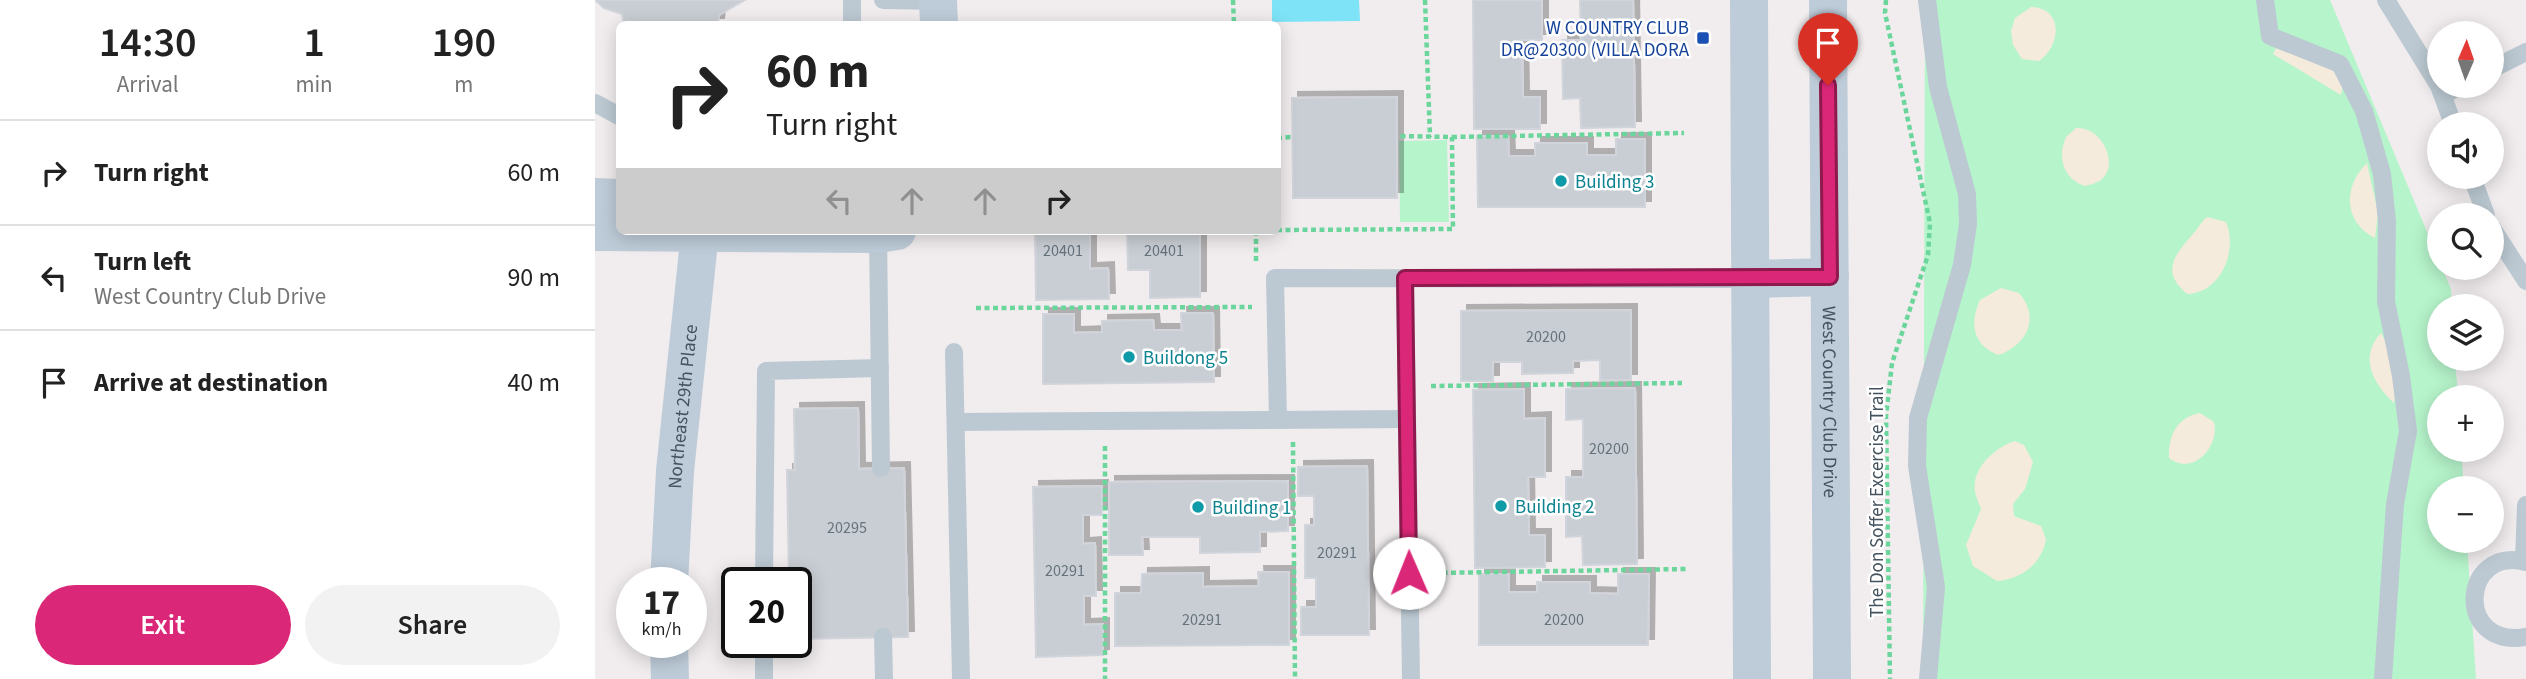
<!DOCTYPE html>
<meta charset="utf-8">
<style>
:root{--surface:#fff;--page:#f2f2f2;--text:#222;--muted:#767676;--line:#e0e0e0;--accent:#db2777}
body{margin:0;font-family:"Source Sans 3",sans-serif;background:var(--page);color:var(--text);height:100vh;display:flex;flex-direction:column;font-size:26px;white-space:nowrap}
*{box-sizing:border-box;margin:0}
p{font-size:23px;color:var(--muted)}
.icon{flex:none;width:38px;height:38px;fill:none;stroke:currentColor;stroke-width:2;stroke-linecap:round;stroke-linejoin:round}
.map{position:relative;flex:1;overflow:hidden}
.sheet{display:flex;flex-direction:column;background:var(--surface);width:595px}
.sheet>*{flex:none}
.banner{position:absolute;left:21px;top:21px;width:665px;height:214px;border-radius:10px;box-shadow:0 4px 18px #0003;background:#fff;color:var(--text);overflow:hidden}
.needle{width:46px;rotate:2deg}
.tools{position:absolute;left:1832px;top:21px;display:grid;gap:14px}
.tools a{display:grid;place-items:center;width:77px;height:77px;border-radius:50%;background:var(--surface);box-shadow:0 4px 18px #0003;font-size:35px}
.speed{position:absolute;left:21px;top:567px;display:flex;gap:14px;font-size:35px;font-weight:700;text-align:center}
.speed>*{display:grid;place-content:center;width:91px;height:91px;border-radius:50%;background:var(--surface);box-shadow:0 4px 18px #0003;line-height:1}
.speed small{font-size:18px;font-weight:400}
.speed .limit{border:4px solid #111;border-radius:10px;background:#fff;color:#111}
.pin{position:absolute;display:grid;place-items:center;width:60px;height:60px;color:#fff;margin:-72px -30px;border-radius:50% 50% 50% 0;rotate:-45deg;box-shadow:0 0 7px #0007}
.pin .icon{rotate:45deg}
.me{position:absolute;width:77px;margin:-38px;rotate:359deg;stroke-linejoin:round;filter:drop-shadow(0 0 5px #0008)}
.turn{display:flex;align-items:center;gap:24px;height:147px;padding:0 35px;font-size:32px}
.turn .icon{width:91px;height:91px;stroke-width:2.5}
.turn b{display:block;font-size:49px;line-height:60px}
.lanes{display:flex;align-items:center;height:66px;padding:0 35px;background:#0003;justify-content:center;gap:35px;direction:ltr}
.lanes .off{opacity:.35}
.eta{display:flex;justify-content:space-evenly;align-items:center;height:119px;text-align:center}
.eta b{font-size:42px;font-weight:600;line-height:49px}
.button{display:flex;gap:14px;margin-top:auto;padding:14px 35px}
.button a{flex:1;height:80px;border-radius:42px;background:var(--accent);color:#fff;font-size:28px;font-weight:600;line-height:80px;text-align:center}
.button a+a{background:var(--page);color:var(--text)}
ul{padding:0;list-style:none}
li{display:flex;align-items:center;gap:21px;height:105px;padding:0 35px;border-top:2px solid var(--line)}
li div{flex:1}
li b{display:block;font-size:26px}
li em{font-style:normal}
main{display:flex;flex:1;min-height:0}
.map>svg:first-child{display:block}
.green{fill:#b6f4cb}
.sand{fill:#f4ebdc}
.water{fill:#7ee3f6}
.building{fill:#c9ced4;stroke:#d1d4da;stroke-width:2;filter:url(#shadow)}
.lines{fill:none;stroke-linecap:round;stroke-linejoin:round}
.path{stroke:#6ad69c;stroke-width:4.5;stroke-dasharray:5 3.5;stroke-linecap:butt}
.lane{stroke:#bcc9d2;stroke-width:18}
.secondary{stroke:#beccd9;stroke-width:38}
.route-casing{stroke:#8e194d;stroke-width:18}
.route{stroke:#db2777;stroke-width:12}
.transit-dot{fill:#1a4fb4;stroke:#fff;stroke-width:2.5}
.culture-dot{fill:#0f9aa8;stroke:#fff;stroke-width:2.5}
.labels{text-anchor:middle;stroke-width:5;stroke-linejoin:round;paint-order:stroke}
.number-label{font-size:16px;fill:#65727c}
.transit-label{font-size:19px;fill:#164399;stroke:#fff;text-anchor:end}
.culture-label{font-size:19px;fill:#0d838f;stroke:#fff;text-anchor:start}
.street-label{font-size:19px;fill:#44535e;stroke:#fff}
</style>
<main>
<section class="sheet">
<div class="eta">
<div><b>14:30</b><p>Arrival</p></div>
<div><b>1</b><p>min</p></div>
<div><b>190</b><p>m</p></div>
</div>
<ul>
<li><svg class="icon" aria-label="right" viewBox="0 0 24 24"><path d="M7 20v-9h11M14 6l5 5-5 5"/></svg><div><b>Turn right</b></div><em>60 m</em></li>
<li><svg class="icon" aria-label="left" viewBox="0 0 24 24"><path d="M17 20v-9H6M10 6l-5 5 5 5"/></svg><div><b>Turn left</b><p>West Country Club Drive</p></div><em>90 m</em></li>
<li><svg class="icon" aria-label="arrive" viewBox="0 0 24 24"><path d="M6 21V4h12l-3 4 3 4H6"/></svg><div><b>Arrive at destination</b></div><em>40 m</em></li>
</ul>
<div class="button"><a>Exit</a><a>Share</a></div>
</section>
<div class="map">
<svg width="1931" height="679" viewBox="0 0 1931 679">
<defs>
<filter id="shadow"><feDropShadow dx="6" dy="-6" stdDeviation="0" flood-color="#0004"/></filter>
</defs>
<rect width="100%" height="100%" fill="#f1edee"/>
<!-- green -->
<g class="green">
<polygon points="1330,0 1735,0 1856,289 1857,306 1844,306 1844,359 1860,359 1863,397 1844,397 1844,450 1866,450 1869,488 1844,488 1844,541 1872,541 1881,679 1328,679"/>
<polygon points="852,140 854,222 805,222 804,141"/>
</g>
<!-- sand -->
<g class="sand">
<path d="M 1436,7 C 1469,8 1466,46 1444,61 L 1427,59 L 1418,45 L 1416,31 L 1420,18 Z"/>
<polygon points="1681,48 1741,70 1748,84 1746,95 1678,54"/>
<path d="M 1481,128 C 1507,126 1525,165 1506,180 C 1502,183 1494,185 1490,186 C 1468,179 1462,157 1471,137 Z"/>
<path d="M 1772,163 L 1783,213 L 1780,238 C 1748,222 1748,186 1772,163 Z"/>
<path d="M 1612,217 L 1631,222 C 1643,251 1626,293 1592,294 C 1565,271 1580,255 1597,235 C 1603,229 1605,223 1612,217 Z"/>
<path d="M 1406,288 L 1424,293 C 1445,317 1433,344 1404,355 C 1378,346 1374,323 1385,300 Z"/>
<path d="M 1786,333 C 1797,353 1803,380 1799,403 C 1777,383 1764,356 1786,333 Z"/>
<path d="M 1605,413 L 1619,422 C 1625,446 1598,477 1574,458 C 1573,436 1582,417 1605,413 Z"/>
<path d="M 1420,441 L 1429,445 L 1438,462 L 1430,489 L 1418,504 L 1419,516 L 1446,526 L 1451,539 C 1447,564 1426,579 1402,581 L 1378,566 L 1371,545 L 1386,509 C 1384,503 1381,498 1380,492 C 1376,469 1400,447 1420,441 Z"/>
</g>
<!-- water -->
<polygon class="water" points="677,0 764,0 765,21 677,22"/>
<!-- building -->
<g class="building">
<polygon points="0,0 150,0 124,15 123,24 29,24 27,14 9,8"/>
<polygon points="878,0 947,0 947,40 927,40 928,97 945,97 945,129 879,129"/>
<polygon points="985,0 1038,0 1040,127 986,128 985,98 968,99 967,40 986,40"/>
<polygon points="802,97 802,198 698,198 697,98"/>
<polygon points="882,136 913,136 914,156 940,156 940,143 992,143 992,155 1021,155 1021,139 1050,139 1050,207 883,207"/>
<polygon points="440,231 495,231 495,269 513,268 514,299 441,300"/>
<polygon points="532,231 605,231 605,297 555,298 555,270 533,270"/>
<polygon points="1036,310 1036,380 1005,380 1005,360 978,361 978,373 927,374 927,362 898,362 898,381 866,381 866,311"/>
<polygon points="586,313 618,313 619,382 448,384 448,314 479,314 479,333 507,332 507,321 558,320 559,330 587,330"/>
<polygon points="1040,388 1042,564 988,565 987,536 971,537 971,477 988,477 988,419 971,420 971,389"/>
<polygon points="929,389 929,419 950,418 950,477 933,477 934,535 950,535 950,567 880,568 878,390"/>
<polygon points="263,408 264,469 309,468 313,637 201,639 201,583 194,583 192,470 200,470 199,409"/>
<polygon points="772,466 774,635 706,635 706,607 721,607 721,578 710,578 710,525 719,525 719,496 703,496 703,467"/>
<polygon points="693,481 693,531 665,532 665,552 605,553 605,537 547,537 548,555 514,555 514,482"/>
<polygon points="507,486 507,515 488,515 488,544 500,543 501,596 489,596 489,625 508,624 508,655 441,657 438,487"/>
<polygon points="663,572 694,572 694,645 520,646 520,593 546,593 547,574 608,573 608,587 664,586"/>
<polygon points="884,574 914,574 914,592 942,592 942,582 995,582 995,593 1023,594 1023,574 1054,574 1053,645 884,645"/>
</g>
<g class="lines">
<!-- path -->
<g class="path">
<polyline points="638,0 639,24"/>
<polyline points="830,0 835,137"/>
<polyline points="1291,0 1290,13 1335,223 1333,255 1297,363 1291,416 1295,679"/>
<polyline points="857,137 1089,133"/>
<polyline points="682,138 697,137"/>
<polyline points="682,230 858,229 857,137 802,136"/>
<polyline points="661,261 661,231"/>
<polyline points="381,308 657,307"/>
<polyline points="836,386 1087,383"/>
<polyline points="698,442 700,679"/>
<polyline points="510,446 510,679"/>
<polyline points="839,573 1091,569"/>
</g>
<!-- lane -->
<g class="lane">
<polyline points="288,0 343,1"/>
<polyline points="1332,0 1343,87 1372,194 1373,224 1367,265 1323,418 1322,466 1341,587 1333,679"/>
<polyline points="1670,0 1675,36 1745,64 1769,111 1787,174 1792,221 1791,301 1806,376 1813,431 1800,504 1788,679"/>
<polyline points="1791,0 1844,86 1858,124"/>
<polyline points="257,24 257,0"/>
<polyline points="1897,69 1931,52"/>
<polyline points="1848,95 1865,86"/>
<polyline points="0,103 24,116"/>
<polyline points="1877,177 1891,215"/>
<polyline points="1897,228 1931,281"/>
<polyline points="283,234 286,468"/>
<polyline points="810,278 816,679"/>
<polyline points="359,352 366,679"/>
<polyline points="683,420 680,278 1155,279"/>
<polyline points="362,422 812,419"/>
<polyline points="1929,561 1931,505"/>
<path d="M 1931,562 C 1866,545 1859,649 1931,637"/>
<polyline points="169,583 171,371 285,368"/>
<polyline points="288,637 289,679"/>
<polyline points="169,679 169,642"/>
</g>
<!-- secondary -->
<g class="secondary">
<polyline points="343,0 344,24"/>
<polyline points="1154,0 1157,679"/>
<path id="s1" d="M 1233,0 L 1237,679"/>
<polyline points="0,197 24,198"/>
<polyline points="0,232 283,234 302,231"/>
<polyline points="1155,279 1235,277"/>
<path id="s2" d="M 74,583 L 80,471 L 105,232"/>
<polyline points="74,642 75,679"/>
</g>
</g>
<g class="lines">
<defs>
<polyline id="route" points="814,573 810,278 1235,277 1233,85"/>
</defs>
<!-- route casing -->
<use href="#route" class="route-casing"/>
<!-- route -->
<use href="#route" class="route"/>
</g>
<!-- markers -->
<rect class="transit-dot" x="1101" y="31" width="14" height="14" rx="3.5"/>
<g class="culture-dot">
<circle cx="966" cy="181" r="7"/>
<circle cx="534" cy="357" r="7"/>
<circle cx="906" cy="506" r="7"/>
<circle cx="603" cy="507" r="7"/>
</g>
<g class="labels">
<!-- number labels -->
<g class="number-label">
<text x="468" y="256">20401</text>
<text x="569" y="256">20401</text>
<text x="951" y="342">20200</text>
<text x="1014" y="454">20200</text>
<text x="252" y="533">20295</text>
<text x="742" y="558">20291</text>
<text x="470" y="576">20291</text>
<text x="607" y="625">20291</text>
<text x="969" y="625">20200</text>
</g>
<!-- transit labels -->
<g class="transit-label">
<text x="1094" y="34">W COUNTRY CLUB<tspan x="1094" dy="22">DR@20300 (VILLA DORA</tspan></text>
</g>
<!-- culture labels -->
<g class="culture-label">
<text x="980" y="188">Building 3</text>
<text x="548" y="364">Buildong 5</text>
<text x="920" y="513">Building 2</text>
<text x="617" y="514">Building 1</text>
</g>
<!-- street labels -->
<g class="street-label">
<text dy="7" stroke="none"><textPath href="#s1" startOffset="402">West Country Club Drive</textPath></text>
<text dy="7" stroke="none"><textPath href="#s2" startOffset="177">Northeast 29th Place</textPath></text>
<text transform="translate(1281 502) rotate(-90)" y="7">The Don Soffer Excercise Trail</text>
</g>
</g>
</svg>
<div class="tools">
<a><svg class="needle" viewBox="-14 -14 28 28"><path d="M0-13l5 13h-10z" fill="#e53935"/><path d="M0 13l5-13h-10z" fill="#767676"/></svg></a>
<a><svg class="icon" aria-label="sound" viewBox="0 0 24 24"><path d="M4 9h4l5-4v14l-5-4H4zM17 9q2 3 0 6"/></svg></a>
<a><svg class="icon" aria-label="search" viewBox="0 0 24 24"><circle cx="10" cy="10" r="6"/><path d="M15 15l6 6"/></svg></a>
<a><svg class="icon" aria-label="layers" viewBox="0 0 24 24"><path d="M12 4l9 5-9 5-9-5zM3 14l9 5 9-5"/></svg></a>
<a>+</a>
<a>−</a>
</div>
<div class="speed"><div>17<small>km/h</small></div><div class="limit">20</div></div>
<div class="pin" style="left:1233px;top:85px;background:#d93025"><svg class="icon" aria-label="arrive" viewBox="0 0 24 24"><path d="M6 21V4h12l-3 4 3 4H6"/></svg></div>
<svg class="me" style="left:814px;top:573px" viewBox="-20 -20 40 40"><circle r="19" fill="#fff"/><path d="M0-13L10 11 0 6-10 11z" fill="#db2777"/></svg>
<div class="banner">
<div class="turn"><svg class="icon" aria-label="right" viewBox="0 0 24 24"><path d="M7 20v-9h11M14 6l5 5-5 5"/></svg><div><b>60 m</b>Turn right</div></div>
<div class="lanes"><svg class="icon off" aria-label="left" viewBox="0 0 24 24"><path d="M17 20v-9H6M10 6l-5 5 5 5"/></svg><svg class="icon off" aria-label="ahead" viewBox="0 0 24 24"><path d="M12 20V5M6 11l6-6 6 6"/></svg><svg class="icon off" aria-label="ahead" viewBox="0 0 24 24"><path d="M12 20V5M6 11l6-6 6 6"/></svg><svg class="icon" aria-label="right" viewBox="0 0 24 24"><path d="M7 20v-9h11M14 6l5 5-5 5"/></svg></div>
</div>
</div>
</main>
